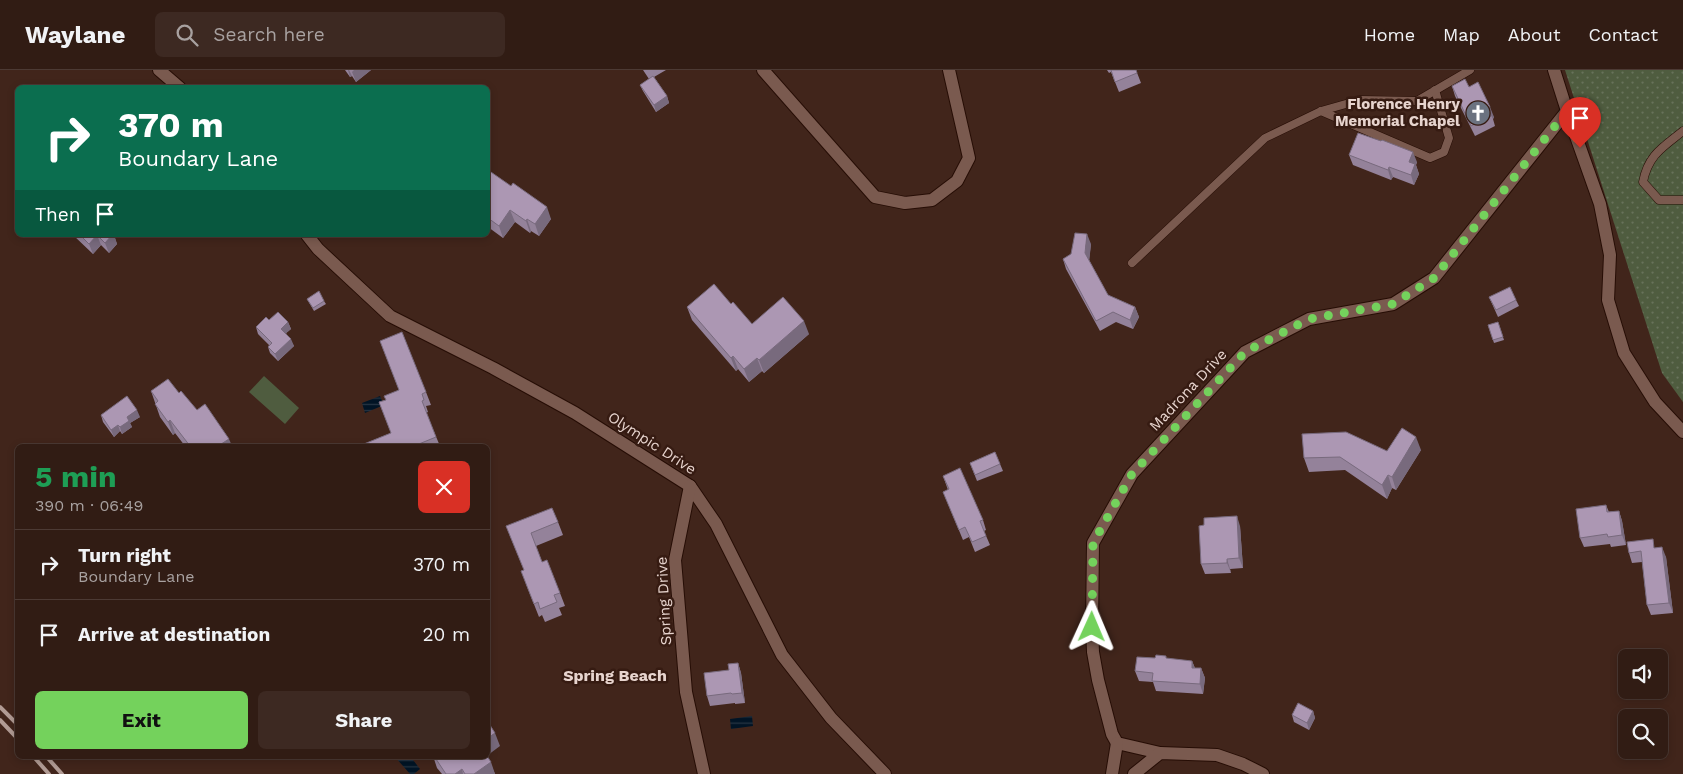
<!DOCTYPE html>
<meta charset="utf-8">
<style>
:root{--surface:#311c14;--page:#3d2922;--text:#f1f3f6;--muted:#a8a1a0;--line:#4c3a34;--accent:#74d25c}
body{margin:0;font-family:"Work Sans",sans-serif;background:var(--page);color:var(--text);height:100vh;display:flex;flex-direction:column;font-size:19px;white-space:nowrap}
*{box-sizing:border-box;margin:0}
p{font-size:16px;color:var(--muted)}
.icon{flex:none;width:28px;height:28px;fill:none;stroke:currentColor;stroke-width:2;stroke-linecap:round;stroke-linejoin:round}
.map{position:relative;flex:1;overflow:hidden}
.panel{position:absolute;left:15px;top:374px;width:475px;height:315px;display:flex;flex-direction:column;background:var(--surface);border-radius:8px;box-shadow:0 2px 8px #0003,0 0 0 1px var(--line)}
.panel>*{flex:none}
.hud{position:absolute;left:15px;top:15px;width:475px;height:152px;border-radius:8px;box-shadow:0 2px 8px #0003,0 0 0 1px var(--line);background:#0b6e4f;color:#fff;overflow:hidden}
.fabs{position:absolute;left:1618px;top:579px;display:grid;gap:10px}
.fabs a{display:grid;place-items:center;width:50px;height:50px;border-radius:8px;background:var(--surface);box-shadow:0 2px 8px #0003,0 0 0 1px var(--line);font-size:25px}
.pin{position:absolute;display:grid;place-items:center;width:42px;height:42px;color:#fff;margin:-51px -21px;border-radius:50% 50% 50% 0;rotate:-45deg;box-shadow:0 0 5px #0007}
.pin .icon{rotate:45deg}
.me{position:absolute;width:55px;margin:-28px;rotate:1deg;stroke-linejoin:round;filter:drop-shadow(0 0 4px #0008)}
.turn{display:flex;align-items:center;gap:18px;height:105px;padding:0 20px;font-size:22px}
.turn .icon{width:65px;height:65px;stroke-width:2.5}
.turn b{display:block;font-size:35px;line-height:42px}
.then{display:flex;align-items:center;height:48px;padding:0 20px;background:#0003;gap:10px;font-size:19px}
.round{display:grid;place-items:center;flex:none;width:52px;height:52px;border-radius:8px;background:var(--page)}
.overview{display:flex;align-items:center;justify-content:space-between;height:85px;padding:0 20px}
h1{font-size:30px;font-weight:700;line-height:38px;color:#1e9e55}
.cta{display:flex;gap:10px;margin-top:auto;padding:10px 20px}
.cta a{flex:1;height:58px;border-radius:8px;background:var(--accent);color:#111;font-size:20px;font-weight:700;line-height:58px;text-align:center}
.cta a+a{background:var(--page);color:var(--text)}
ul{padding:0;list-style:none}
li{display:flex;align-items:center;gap:15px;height:70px;padding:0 20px;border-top:1px solid var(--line)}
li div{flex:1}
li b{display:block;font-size:19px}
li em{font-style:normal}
header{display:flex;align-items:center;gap:30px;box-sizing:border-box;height:70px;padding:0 25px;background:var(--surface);border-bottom:1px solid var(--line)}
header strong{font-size:24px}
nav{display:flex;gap:28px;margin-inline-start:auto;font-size:18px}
.search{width:350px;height:45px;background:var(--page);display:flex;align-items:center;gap:12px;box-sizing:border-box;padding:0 18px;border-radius:8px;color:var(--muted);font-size:19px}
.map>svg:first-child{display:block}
.grass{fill:url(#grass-dots)}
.pitch{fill:#4f5c3f}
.water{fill:url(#water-rules)}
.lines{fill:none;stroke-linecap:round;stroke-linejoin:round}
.service-casing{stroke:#260d05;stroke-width:9}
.minor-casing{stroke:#260d05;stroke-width:14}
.service{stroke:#7a5a4f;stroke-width:8}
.minor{stroke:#7a5a4f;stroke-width:12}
.rail{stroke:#b19b94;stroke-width:4}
.wall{fill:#94829a}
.shaded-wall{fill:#786a7d}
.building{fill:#ac97b3;stroke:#786a7d}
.route{stroke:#74d25c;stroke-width:9;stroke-dasharray:0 16.2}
.labels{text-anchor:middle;stroke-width:5;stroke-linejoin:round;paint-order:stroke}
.poi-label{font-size:15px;font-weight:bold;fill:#e7d4ce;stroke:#361b12;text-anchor:end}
.street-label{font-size:15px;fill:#e7d4ce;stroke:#361b12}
.neighbourhood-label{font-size:16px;font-weight:bold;fill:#e7d4ce;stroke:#361b12}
</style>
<header>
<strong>Waylane</strong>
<div class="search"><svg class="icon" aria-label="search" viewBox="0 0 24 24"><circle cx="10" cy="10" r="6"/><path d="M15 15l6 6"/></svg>Search here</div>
<nav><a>Home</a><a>Map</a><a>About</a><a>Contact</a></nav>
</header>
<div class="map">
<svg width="1683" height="704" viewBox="0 0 1683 704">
<defs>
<pattern id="grass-dots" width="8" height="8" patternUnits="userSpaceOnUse" patternTransform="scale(1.25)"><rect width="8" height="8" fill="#4f5c3f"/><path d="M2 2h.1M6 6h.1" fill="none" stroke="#68725a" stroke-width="1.8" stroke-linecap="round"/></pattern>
<pattern id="water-rules" width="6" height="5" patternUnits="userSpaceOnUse" patternTransform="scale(1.25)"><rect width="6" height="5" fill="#011425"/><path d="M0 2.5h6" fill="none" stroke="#263543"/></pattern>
</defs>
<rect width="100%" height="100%" fill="#41251b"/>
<!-- grass -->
<polygon class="grass" points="1565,0 1683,0 1683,332 1662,303"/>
<!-- pitch -->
<polygon class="pitch" points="264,306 299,338 285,354 249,322"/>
<!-- water -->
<g class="water">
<polygon points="380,326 384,335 365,343 362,333"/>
<polygon points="752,646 753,656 731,659 730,649"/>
<polygon points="398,686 410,686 420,699 414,704 410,704 396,688"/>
</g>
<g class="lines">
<defs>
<g id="service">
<polyline points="1321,41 1430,88 1444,82 1449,68 1435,20"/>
<path d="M 1683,61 C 1663,77 1648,85 1643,112 L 1659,130 L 1683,130"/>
<polyline points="1132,193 1265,68 1321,41 1360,30 1417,31 1470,0"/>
</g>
<g id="minor">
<polyline points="159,0 180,18"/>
<polyline points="763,0 875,127 905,133 932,130 957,111 969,88 949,0"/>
<polyline points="1554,0 1567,41 1600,134 1610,185 1608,230 1624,283 1655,332 1683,362"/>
<polyline points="307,165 318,179 390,246 493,298 575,343 690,416 716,454 782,585 831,648 885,704"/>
<polyline points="690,416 675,490 686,622 704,704"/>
<polyline points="1160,683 1117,673 1112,664 1098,610 1093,582 1092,557 1093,473 1132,404 1245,282 1309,249 1393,234 1434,208 1567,41"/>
<polyline points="1112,704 1117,673"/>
<polyline points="1134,704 1160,683 1217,685 1243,694 1263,704"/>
</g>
</defs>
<!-- service casing -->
<use href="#service" class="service-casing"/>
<!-- minor casing -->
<use href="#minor" class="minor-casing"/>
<!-- service -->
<use href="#service" class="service"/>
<!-- minor -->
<use href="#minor" class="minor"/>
<!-- rail -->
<g class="rail">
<polyline points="0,637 18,655"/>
<polyline points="0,650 18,669"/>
<polyline points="33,686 49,704"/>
<polyline points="46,686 62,704"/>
</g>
</g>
<!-- wall -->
<g class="wall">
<polygon points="345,0 371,0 356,12 352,6 350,7"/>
<polygon points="643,0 666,0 654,7 667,26 669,33 656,42 643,21 640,15 649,9"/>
<polygon points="1107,0 1136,0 1141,13 1119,22 1111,2 1109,3"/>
<polygon points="1452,16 1494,47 1493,49 1495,56 1475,66 1455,26"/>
<polygon points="1349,85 1417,92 1416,95 1419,104 1414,115 1393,107 1391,110 1353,95"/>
<polygon points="488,100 551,149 539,166 531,161 530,163 515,152 503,168 488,157"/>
<polygon points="73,165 114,165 117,174 109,183 101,175 93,184"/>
<polygon points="1091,174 1089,190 1108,225 1135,237 1139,247 1133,259 1116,252 1100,261 1066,199 1063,189"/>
<polygon points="1489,227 1516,230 1519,236 1498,247"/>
<polygon points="307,229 324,231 326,234 314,241"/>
<polygon points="731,234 752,254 809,264 764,303 762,301 749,312 738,299 736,301 692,250 687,237"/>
<polygon points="269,250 288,252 291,259 286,263 294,276 278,291 270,283 268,277 269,275 258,264 256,257"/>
<polygon points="1498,252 1504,270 1494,273 1488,255"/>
<polygon points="380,271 426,322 431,335 426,336 428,342 426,343 440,376 359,376 391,363 379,332 386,330 399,320"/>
<polygon points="151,321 179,323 197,340 232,376 185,376 175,363 173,365 160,347"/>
<polygon points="101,345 140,347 130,353 132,357 122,364 120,361 114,367 103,352"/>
<polygon points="1421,380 1396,420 1392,418 1387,429 1345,400 1309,402 1304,388 1387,381"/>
<polygon points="995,382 1003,401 977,411 970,393"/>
<polygon points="943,406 983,450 986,460 984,461 990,475 975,482 969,467 963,470 943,422 948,420"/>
<polygon points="1606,435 1609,442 1619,441 1622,451 1626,475 1611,477 1610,474 1584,477 1580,468"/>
<polygon points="558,452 563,465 536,476 542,492 560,523 565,536 559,538 562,545 545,552 542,545 539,547 526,514 524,500 506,456"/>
<polygon points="1240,456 1243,498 1230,499 1231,503 1205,504 1201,494"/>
<polygon points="1656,478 1666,487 1673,543 1651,545 1647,535 1642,492 1632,493 1629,483"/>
<polygon points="1155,588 1192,591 1195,598 1201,598 1205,608 1203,624 1156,621 1153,612 1139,611 1135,601"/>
<polygon points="738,593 741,603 745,633 735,634 735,633 710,636 707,626 729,600"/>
<polygon points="1313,641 1315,648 1309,660 1294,652 1292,645"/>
<polygon points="433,686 487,686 495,704 442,704 437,698"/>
</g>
<!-- shaded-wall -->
<g class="shaded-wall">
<polygon points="348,0 349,0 352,6 350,7"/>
<polygon points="354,0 371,0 356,12 352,2"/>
<polygon points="667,26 669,33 656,42 654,35"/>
<polygon points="1490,37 1494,47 1493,49 1488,40"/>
<polygon points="1413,82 1417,92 1416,95 1419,104 1414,115 1411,105 1409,92"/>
<polygon points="1389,97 1393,107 1391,110 1388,100"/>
<polygon points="547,137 551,149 539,166 535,154"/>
<polygon points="510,140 515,152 503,168 499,156"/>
<polygon points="527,149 531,161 530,163 526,151"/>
<polygon points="1087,164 1091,174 1089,193 1085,183"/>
<polygon points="97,165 101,175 93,184 89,174"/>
<polygon points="112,165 114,165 117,174 109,183 105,173"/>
<polygon points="1135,237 1139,247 1133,259 1130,250"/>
<polygon points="804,251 809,264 764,303 759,290"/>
<polygon points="288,252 291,259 284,265 281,259"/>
<polygon points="291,269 294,276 278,291 275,284"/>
<polygon points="733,286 738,299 736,301 731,288"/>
<polygon points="757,288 762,301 749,312 744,299"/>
<polygon points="137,340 140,347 130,353 132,357 122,364 120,357 127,347"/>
<polygon points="170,350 175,363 173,365 168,352"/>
<polygon points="118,355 120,361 114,367 111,360"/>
<polygon points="1416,367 1421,380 1396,420 1392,407"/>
<polygon points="229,369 232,376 218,376"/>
<polygon points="1388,405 1392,418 1387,429 1382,415"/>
<polygon points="1619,441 1622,451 1626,475 1622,465"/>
<polygon points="1237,446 1240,456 1243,498 1239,488"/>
<polygon points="1662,477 1666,487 1673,543 1669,533"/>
<polygon points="1227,489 1230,499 1231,503 1227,493"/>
<polygon points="1192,591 1196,601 1192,598"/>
<polygon points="738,593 741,603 745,633 742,623"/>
<polygon points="1201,598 1205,608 1203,624 1200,614"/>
<polygon points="1313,641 1315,648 1309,660 1307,653"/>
<polygon points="495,663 500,676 488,685 488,668"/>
<polygon points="491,692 495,704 474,704"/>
<polygon points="462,699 463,704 455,704"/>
</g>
<!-- building -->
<g class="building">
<polygon points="1111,0 1136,0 1137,3 1115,12"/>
<polygon points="653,6 667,26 654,35 640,15"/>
<polygon points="1465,9 1469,17 1478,12 1490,37 1488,40 1491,46 1471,56 1452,16"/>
<polygon points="1358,63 1381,71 1382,70 1413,82 1409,92 1415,94 1411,105 1389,97 1388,100 1349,85"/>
<polygon points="488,100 511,116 513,113 547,137 535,154 527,149 526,151 510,140 499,156 488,148"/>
<polygon points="1075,163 1087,164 1085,183 1108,225 1135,237 1130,250 1113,242 1096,251 1063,189 1071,184"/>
<polygon points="80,165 112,165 105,173 97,165 89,174"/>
<polygon points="714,214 731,234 733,232 752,254 783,227 804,251 759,290 757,288 744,299 733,286 731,288 687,237"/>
<polygon points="1510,217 1516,230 1496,240 1489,227"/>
<polygon points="319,221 324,231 313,238 307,229"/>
<polygon points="278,242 288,252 281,259 291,269 275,284 268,277 272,273 256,257 266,247 269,250"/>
<polygon points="1498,252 1503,267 1493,270 1488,255"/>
<polygon points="402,262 426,322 422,324 424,330 422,331 436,367 414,376 359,376 391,363 379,332 386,330 384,326 399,320 380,271"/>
<polygon points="168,309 179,323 181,321 197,340 205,334 229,369 218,376 190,376 170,350 168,352 155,334 158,331 151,321"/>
<polygon points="127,326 137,340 127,347 129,351 120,357 118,355 111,360 101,345"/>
<polygon points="1402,358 1416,367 1392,407 1388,405 1382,415 1340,387 1304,388 1302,364 1346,362 1387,381"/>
<polygon points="995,382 1000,394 975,405 970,393"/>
<polygon points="960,398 983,450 980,451 986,466 972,472 965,457 959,460 943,422 949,419 943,406"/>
<polygon points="1606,435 1607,442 1619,441 1622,465 1608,467 1607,464 1580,468 1576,439"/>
<polygon points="552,438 558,452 531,463 542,492 547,490 560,523 554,525 557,532 540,539 538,532 534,534 521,501 524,500 506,456"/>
<polygon points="1237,446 1239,488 1227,489 1227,493 1201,494 1199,456 1204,455 1204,448"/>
<polygon points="1653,469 1654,478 1662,477 1669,533 1647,535 1641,481 1629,483 1627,472"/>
<polygon points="1156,585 1166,586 1166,588 1192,591 1192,598 1201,598 1200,614 1152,611 1153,603 1135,601 1137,587 1155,588"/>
<polygon points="738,593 742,623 732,624 731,623 707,626 704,603 729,600 728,594"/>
<polygon points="1298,633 1313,641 1307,653 1292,645"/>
<polygon points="488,652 495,663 488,668"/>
<polygon points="434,686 487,686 491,692 474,704 465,704 462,699 455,704 446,704"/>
</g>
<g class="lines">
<!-- route -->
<polyline class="route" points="1092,557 1093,473 1132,404 1245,282 1309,249 1393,234 1434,208 1567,41 1580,78"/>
</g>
<!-- icons -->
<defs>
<symbol id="church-disc" viewBox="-11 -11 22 22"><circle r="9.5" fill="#6b7280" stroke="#361b12"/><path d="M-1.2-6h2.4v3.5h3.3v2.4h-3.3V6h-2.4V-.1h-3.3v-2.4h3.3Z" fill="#fff"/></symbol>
</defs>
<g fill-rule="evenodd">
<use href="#church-disc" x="1464" y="29" width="28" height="28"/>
</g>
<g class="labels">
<!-- poi labels -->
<g class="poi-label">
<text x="1460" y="39">Florence Henry<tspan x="1460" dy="17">Memorial Chapel</tspan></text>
</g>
<!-- street labels -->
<g class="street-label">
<text transform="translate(1188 320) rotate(-47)" y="5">Madrona Drive</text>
<text transform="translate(652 373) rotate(33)" y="5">Olympic Drive</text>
<text transform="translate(664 531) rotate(-93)" y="5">Spring Drive</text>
</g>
<!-- neighbourhood labels -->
<g class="neighbourhood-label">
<text x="615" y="611">Spring Beach</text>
</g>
</g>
</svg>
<div class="fabs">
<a><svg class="icon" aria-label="sound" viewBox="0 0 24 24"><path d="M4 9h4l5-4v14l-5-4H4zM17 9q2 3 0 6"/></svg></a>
<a><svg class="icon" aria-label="search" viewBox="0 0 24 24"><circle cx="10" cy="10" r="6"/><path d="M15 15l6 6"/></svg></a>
</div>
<div class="pin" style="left:1580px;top:78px;background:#d93025"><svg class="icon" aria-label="arrive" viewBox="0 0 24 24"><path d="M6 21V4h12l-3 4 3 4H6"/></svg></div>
<svg class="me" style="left:1092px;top:557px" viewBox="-20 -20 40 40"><path d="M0-17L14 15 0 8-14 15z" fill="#74d25c" stroke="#fff" stroke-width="4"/></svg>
<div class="hud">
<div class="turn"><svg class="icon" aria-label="right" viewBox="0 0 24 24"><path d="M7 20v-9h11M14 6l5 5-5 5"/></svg><div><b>370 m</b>Boundary Lane</div></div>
<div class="then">Then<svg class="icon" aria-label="arrive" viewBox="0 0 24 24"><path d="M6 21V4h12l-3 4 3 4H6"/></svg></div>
</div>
<section class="panel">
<div class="overview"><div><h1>5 min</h1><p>390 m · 06:49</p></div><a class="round" style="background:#d93025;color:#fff"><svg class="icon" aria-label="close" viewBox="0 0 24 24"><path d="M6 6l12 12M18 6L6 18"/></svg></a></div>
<ul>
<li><svg class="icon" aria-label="right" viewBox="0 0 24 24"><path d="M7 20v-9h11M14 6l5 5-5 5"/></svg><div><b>Turn right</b><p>Boundary Lane</p></div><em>370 m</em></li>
<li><svg class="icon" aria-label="arrive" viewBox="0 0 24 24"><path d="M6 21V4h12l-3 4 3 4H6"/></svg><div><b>Arrive at destination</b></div><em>20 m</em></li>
</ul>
<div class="cta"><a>Exit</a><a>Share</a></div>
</section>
</div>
